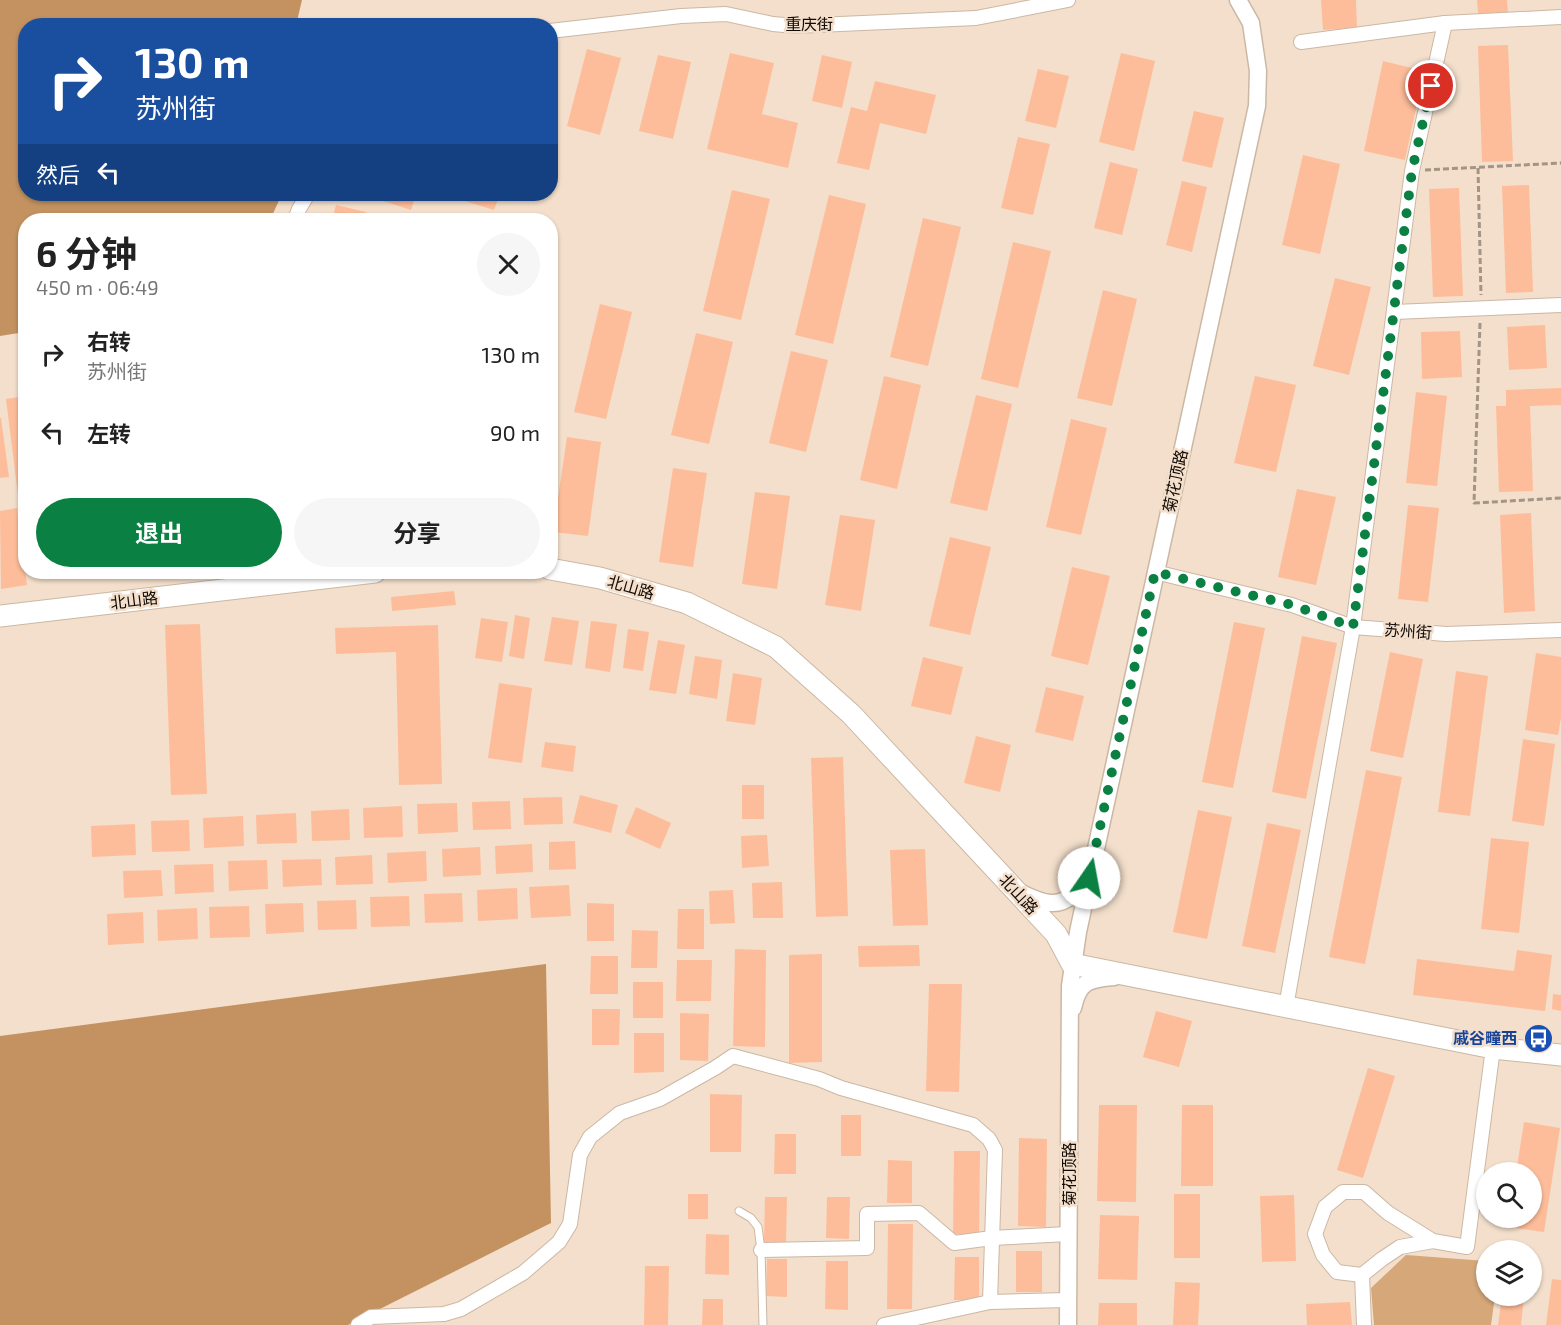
<!DOCTYPE html>
<html lang="zh">
<meta charset="utf-8">
<style>
:root{--surface:#fff;--page:#f6f6f6;--text:#222;--muted:#767676;--accent:#0b8043}
body{margin:0;font-family:"Exo 2","Noto Sans SC",sans-serif;background:var(--page);color:var(--text);height:100vh;display:flex;flex-direction:column;font-size:22px;white-space:nowrap}
*{box-sizing:border-box;margin:0}
p{font-size:20px;color:var(--muted)}
.icon{flex:none;width:33px;height:33px;fill:none;stroke:currentColor;stroke-width:2;stroke-linecap:round;stroke-linejoin:round}
.map{position:relative;flex:1;overflow:hidden}
.details{position:absolute;left:18px;top:213px;width:540px;height:366px;display:flex;flex-direction:column;background:var(--surface);border-radius:24px;box-shadow:0 2px 4px #0004}
.details>*{flex:none}
.top-card{position:absolute;left:18px;top:18px;width:540px;height:183px;border-radius:24px;box-shadow:0 2px 4px #0004;background:#1a4fa0;color:#fff;overflow:hidden}
.fabs{position:absolute;left:1476px;top:1162px;display:grid;gap:12px}
.fabs a{display:grid;place-items:center;width:66px;height:66px;border-radius:50%;background:var(--surface);box-shadow:0 2px 4px #0004;font-size:30px}
.pin{position:absolute;display:grid;place-items:center;width:51px;height:51px;color:#fff;margin:-26px;border:3px solid #fff;border-radius:50%;box-shadow:0 2px 6px #0007}
.me{position:absolute;width:66px;margin:-33px;rotate:12deg;stroke-linejoin:round;filter:drop-shadow(0 0 4px #0008)}
.turn{display:flex;align-items:center;gap:21px;height:126px;padding:0 18px;font-size:27px}
.turn .icon{width:78px;height:78px;stroke-width:2.5}
.turn b{display:block;font-size:42px;line-height:51px}
.then{display:flex;align-items:center;height:57px;padding:0 18px;background:#0003;gap:12px;font-size:22px}
.round{display:grid;place-items:center;flex:none;width:63px;height:63px;border-radius:32px;background:var(--page)}
.overview{display:flex;align-items:center;justify-content:space-between;height:102px;padding:0 18px}
h1{font-size:36px;font-weight:700;line-height:45px}
.primary-button{display:flex;gap:12px;margin-top:auto;padding:12px 18px}
.primary-button a{flex:1;height:69px;border-radius:36px;background:var(--accent);color:#fff;font-size:24px;font-weight:700;line-height:69px;text-align:center}
.primary-button a+a{background:var(--page);color:var(--text)}
ul{padding:0;list-style:none}
li{display:flex;align-items:center;gap:18px;height:78px;padding:0 18px}
li div{flex:1}
li b{display:block;font-size:22px}
li em{font-style:normal}
.map>svg:first-child{display:block}
.green{fill:#d5a779}
.forest{fill:#c39260}
.building{fill:#febd9a}
.lines{fill:none;stroke-linecap:round;stroke-linejoin:round}
.service-casing{stroke:#cbb8a4;stroke-width:9}
.minor-casing{stroke:#cbb8a4;stroke-width:16}
.tertiary-casing{stroke:#cbb8a4;stroke-width:19}
.primary-casing{stroke:#cbb8a4;stroke-width:23}
.path{stroke:#a49486;stroke-width:3;stroke-dasharray:6 3;stroke-linecap:butt}
.service{stroke:#fff;stroke-width:7}
.minor{stroke:#fff;stroke-width:14}
.tertiary{stroke:#fff;stroke-width:16}
.primary{stroke:#fff;stroke-width:21}
.route{stroke:#0b8043;stroke-width:10;stroke-dasharray:0 18}
.labels{text-anchor:middle;stroke-width:5;stroke-linejoin:round;paint-order:stroke}
.street-label{font-size:16px;fill:#110a05;stroke:#f3dfcb}
.transit-label{font-size:16px;font-weight:bold;fill:#164399;stroke:#f3dfcb;text-anchor:end}
</style>
<div class="map">
<svg width="1561" height="1325" viewBox="0 0 1561 1325">
<rect width="100%" height="100%" fill="#f3dfcb"/>
<!-- green -->
<polygon class="green" points="1406,1255 1486,1261 1486,1296 1495,1296 1491,1325 1374,1325 1371,1288"/>
<!-- forest -->
<g class="forest">
<polygon points="0,0 302,0 296,25 26,26 26,194 282,194 270,220 26,220 25,332 0,336"/>
<polygon points="546,964 551,1223 348,1325 0,1325 0,1036"/>
</g>
<!-- building -->
<g class="building">
<polygon points="1321,0 1356,0 1357,28 1323,30"/>
<polygon points="1477,0 1507,0 1508,13 1478,14"/>
<polygon points="1508,45 1513,161 1482,162 1478,46"/>
<polygon points="587,49 621,58 600,135 567,126"/>
<polygon points="730,53 774,63 762,114 798,123 788,168 707,149"/>
<polygon points="1121,53 1155,61 1134,151 1099,142"/>
<polygon points="658,55 691,62 673,139 639,131"/>
<polygon points="822,55 852,62 842,108 812,101"/>
<polygon points="1383,61 1424,71 1405,160 1364,151"/>
<polygon points="1038,69 1069,76 1056,128 1025,121"/>
<polygon points="875,81 936,95 926,134 880,123 869,170 837,163 851,107 867,111"/>
<polygon points="1194,111 1224,118 1212,168 1182,161"/>
<polygon points="1018,137 1050,144 1033,215 1001,208"/>
<polygon points="1303,155 1340,164 1320,254 1282,245"/>
<polygon points="1110,162 1138,169 1122,235 1094,228"/>
<polygon points="1182,181 1207,187 1192,252 1166,245"/>
<polygon points="1529,185 1533,292 1506,293 1502,186"/>
<polygon points="1459,188 1463,296 1433,297 1429,189"/>
<polygon points="732,190 770,199 741,320 703,311"/>
<polygon points="382,194 416,194 411,210 380,200"/>
<polygon points="464,194 500,194 494,210 462,200"/>
<polygon points="829,195 866,204 833,344 795,335"/>
<polygon points="336,205 366,212 364,220 332,220"/>
<polygon points="923,218 961,227 928,366 890,357"/>
<polygon points="1013,242 1051,251 1018,388 981,379"/>
<polygon points="1335,278 1371,287 1349,375 1313,366"/>
<polygon points="1103,290 1137,299 1112,406 1077,398"/>
<polygon points="600,304 632,312 606,419 574,412"/>
<polygon points="1545,325 1547,368 1509,370 1507,327"/>
<polygon points="1460,331 1462,377 1422,379 1421,332"/>
<polygon points="696,333 733,342 709,444 671,435"/>
<polygon points="791,351 828,360 806,452 769,443"/>
<polygon points="884,376 921,385 897,489 860,480"/>
<polygon points="1255,376 1296,385 1276,472 1234,463"/>
<polygon points="1561,388 1561,405 1530,406 1533,491 1499,492 1496,406 1506,406 1506,390"/>
<polygon points="1416,392 1447,396 1437,486 1406,483"/>
<polygon points="976,395 1012,404 987,511 950,503"/>
<polygon points="26,396 26,502 19,503 6,399"/>
<polygon points="0,418 1,418 9,477 0,478"/>
<polygon points="1071,419 1107,428 1081,535 1046,527"/>
<polygon points="567,437 601,442 588,536 553,532"/>
<polygon points="673,468 707,473 693,567 659,562"/>
<polygon points="1297,489 1336,497 1316,585 1278,577"/>
<polygon points="755,492 790,496 777,589 742,584"/>
<polygon points="1408,505 1439,508 1428,602 1398,599"/>
<polygon points="17,508 27,585 1,589 0,511"/>
<polygon points="1531,513 1535,611 1504,613 1500,515"/>
<polygon points="840,515 875,520 861,611 825,605"/>
<polygon points="950,537 991,547 970,635 929,626"/>
<polygon points="1072,567 1110,576 1088,665 1051,656"/>
<polygon points="454,591 456,605 392,611 391,597"/>
<polygon points="515,615 530,618 524,659 509,656"/>
<polygon points="552,617 579,621 572,665 544,661"/>
<polygon points="481,618 508,622 502,662 475,658"/>
<polygon points="591,621 617,624 610,672 585,668"/>
<polygon points="1234,622 1265,628 1233,788 1202,782"/>
<polygon points="200,624 207,794 171,795 165,625"/>
<polygon points="438,625 442,784 399,785 396,652 336,654 335,628"/>
<polygon points="628,629 649,632 643,671 623,668"/>
<polygon points="1302,636 1337,643 1306,799 1272,792"/>
<polygon points="658,640 685,645 676,694 649,690"/>
<polygon points="1390,652 1423,659 1403,758 1370,751"/>
<polygon points="1536,653 1561,657 1561,718 1558,735 1525,730"/>
<polygon points="695,656 722,660 717,699 689,694"/>
<polygon points="923,657 963,667 951,715 911,706"/>
<polygon points="1456,671 1488,676 1470,816 1438,812"/>
<polygon points="733,673 762,678 755,725 726,721"/>
<polygon points="499,683 532,688 522,763 488,758"/>
<polygon points="1046,687 1084,696 1073,741 1035,732"/>
<polygon points="976,736 1011,745 1000,792 964,783"/>
<polygon points="1523,739 1555,744 1544,826 1512,821"/>
<polygon points="545,742 576,746 573,772 541,767"/>
<polygon points="843,757 848,916 816,917 811,758"/>
<polygon points="1366,770 1402,777 1365,964 1329,957"/>
<rect x="742" y="785" width="22" height="34"/>
<polygon points="580,795 618,805 611,833 573,823"/>
<polygon points="562,797 563,824 524,825 523,798"/>
<polygon points="510,801 511,829 473,830 472,802"/>
<polygon points="457,803 458,832 418,834 417,804"/>
<polygon points="402,806 403,837 364,838 363,808"/>
<polygon points="636,807 671,823 660,849 625,833"/>
<polygon points="349,809 350,840 312,841 311,811"/>
<polygon points="1198,810 1232,817 1207,939 1173,932"/>
<polygon points="296,813 297,843 257,844 256,815"/>
<polygon points="243,816 244,846 204,848 203,818"/>
<polygon points="189,820 190,851 152,852 151,821"/>
<polygon points="1267,823 1301,830 1275,953 1242,946"/>
<polygon points="135,824 136,855 92,857 91,826"/>
<polygon points="767,835 769,866 742,868 741,836"/>
<polygon points="1491,838 1529,842 1519,933 1481,929"/>
<polygon points="575,841 576,869 549,870 549,842"/>
<polygon points="532,844 533,872 496,874 495,846"/>
<polygon points="480,847 481,875 443,877 442,849"/>
<polygon points="925,849 928,925 893,926 890,850"/>
<polygon points="426,851 427,881 388,883 387,853"/>
<polygon points="372,855 373,884 336,885 335,857"/>
<polygon points="321,859 322,885 283,887 282,860"/>
<polygon points="267,860 268,889 229,891 228,861"/>
<polygon points="213,864 214,892 175,894 174,865"/>
<polygon points="161,870 163,896 124,898 123,871"/>
<polygon points="782,882 783,918 753,918 752,883"/>
<polygon points="569,885 571,916 531,918 529,887"/>
<polygon points="517,888 518,919 478,921 477,890"/>
<polygon points="733,890 735,923 710,924 709,891"/>
<polygon points="462,893 463,922 425,923 424,894"/>
<polygon points="409,896 410,926 371,927 370,897"/>
<polygon points="356,900 357,929 318,930 317,901"/>
<polygon points="303,903 304,932 266,934 265,904"/>
<polygon points="587,903 614,904 614,941 587,941"/>
<polygon points="249,906 250,937 210,938 209,907"/>
<polygon points="197,908 198,939 158,941 157,910"/>
<polygon points="678,909 704,909 704,949 677,949"/>
<polygon points="143,912 144,943 108,945 107,914"/>
<polygon points="632,930 658,931 657,968 631,968"/>
<polygon points="919,945 920,966 859,967 858,946"/>
<polygon points="735,949 766,950 765,1047 733,1046"/>
<polygon points="1517,950 1552,955 1545,1011 1413,995 1417,959 1514,971"/>
<polygon points="822,954 822,1062 789,1063 789,955"/>
<polygon points="591,956 618,956 618,994 590,994"/>
<polygon points="677,960 712,960 711,1001 676,1001"/>
<rect x="633" y="982" width="30" height="36"/>
<polygon points="929,984 962,984 959,1092 926,1091"/>
<polygon points="1553,994 1561,995 1561,1011 1552,1009"/>
<polygon points="592,1009 620,1009 619,1045 592,1045"/>
<polygon points="1156,1011 1192,1021 1179,1067 1143,1057"/>
<polygon points="680,1013 709,1014 708,1061 680,1060"/>
<polygon points="634,1033 664,1033 664,1072 634,1073"/>
<polygon points="1368,1068 1395,1076 1363,1178 1337,1170"/>
<polygon points="710,1094 742,1095 741,1152 710,1152"/>
<polygon points="1099,1105 1137,1105 1136,1202 1097,1201"/>
<polygon points="1182,1105 1213,1105 1213,1186 1181,1186"/>
<rect x="841" y="1115" width="20" height="41"/>
<polygon points="1524,1122 1560,1128 1544,1232 1508,1227 1509,1218 1532,1218 1532,1173 1516,1173"/>
<polygon points="775,1134 796,1134 796,1174 774,1174"/>
<polygon points="1019,1138 1047,1139 1046,1227 1018,1226"/>
<polygon points="954,1151 980,1151 979,1234 953,1234"/>
<polygon points="888,1160 912,1161 912,1203 887,1203"/>
<rect x="688" y="1194" width="20" height="25"/>
<rect x="1174" y="1194" width="26" height="64"/>
<polygon points="1294,1195 1296,1261 1262,1262 1260,1196"/>
<polygon points="765,1197 787,1197 786,1242 764,1242"/>
<polygon points="827,1197 850,1197 849,1239 826,1238"/>
<polygon points="1100,1215 1139,1216 1137,1280 1098,1279"/>
<polygon points="888,1224 913,1224 912,1309 887,1309"/>
<polygon points="706,1234 729,1235 729,1275 705,1274"/>
<rect x="1016" y="1251" width="26" height="41"/>
<polygon points="955,1257 979,1257 979,1300 954,1300"/>
<polygon points="767,1259 787,1259 787,1297 766,1296"/>
<polygon points="826,1261 848,1261 848,1310 825,1309"/>
<polygon points="645,1266 669,1266 668,1325 644,1325"/>
<polygon points="1552,1279 1561,1280 1561,1325 1546,1325"/>
<polygon points="1175,1282 1200,1283 1198,1325 1173,1325"/>
<polygon points="1502,1296 1524,1296 1521,1325 1498,1325"/>
<polygon points="703,1299 723,1299 723,1325 702,1325"/>
<polygon points="1350,1302 1352,1325 1307,1325 1306,1304"/>
<polygon points="1099,1303 1137,1303 1137,1325 1098,1325"/>
</g>
<g class="lines">
<defs>
<polyline id="service" points="739,1211 751,1218 758,1227 761,1250 763,1325"/>
<g id="minor">
<polyline points="550,31 681,16 726,14 773,24 795,26 976,18 1068,0"/>
<polyline points="1301,42 1445,23 1561,17"/>
<polyline points="295,220 299,209 308,194"/>
<polyline points="1394,312 1561,305"/>
<polyline points="1155,572 1292,605 1353,627 1446,634 1561,630"/>
<polyline points="1286,1007 1353,627 1412,171 1445,23"/>
<polyline points="761,1250 867,1248 867,1214 919,1213 954,1243 992,1238 1068,1234"/>
<polyline points="1362,1275 1382,1259 1400,1247 1433,1241"/>
<polyline points="358,1325 371,1317 444,1314 461,1309 523,1273 559,1242 570,1224 580,1155 590,1137 620,1113 660,1099 715,1068 733,1056 819,1079 841,1088 973,1125 989,1139 995,1150 990,1302"/>
<polyline points="884,1325 990,1302 1068,1300"/>
<polyline points="1364,1325 1362,1275 1337,1272 1323,1255 1315,1234 1325,1207 1343,1192 1364,1192 1388,1213 1433,1241 1467,1247 1493,1048"/>
</g>
<g id="tertiary">
<path d="M 1021,893 C 1037,900 1055,910 1071,896 C 1077,890 1082,878 1086,871"/>
<path d="M 1073,1008 C 1079,981 1089,979 1114,977"/>
<polyline points="1068,1325 1070,986 1078,932 1257,106 1258,71 1251,23 1238,0"/>
</g>
<g id="primary">
<polyline points="550,569 600,578 687,603 776,647 851,714 1056,934 1072,964 1493,1048 1561,1055"/>
<polyline points="0,616 375,572"/>
</g>
</defs>
<!-- service casing -->
<use href="#service" class="service-casing"/>
<!-- minor casing -->
<use href="#minor" class="minor-casing"/>
<!-- tertiary casing -->
<use href="#tertiary" class="tertiary-casing"/>
<!-- primary casing -->
<use href="#primary" class="primary-casing"/>
<!-- path -->
<g class="path">
<polyline points="1478,168 1481,295"/>
<polyline points="1425,170 1561,163"/>
<polyline points="1480,323 1474,503 1561,498"/>
</g>
<!-- service -->
<use href="#service" class="service"/>
<!-- minor -->
<use href="#minor" class="minor"/>
<!-- tertiary -->
<use href="#tertiary" class="tertiary"/>
<!-- primary -->
<use href="#primary" class="primary"/>
</g>
<g class="lines">
<!-- route -->
<polyline class="route" points="1089,878 1155,572 1292,605 1353,627 1412,171 1431,86"/>
</g>
<!-- icons -->
<defs>
<symbol id="bus-disc" viewBox="-11 -11 22 22"><circle r="9.5" fill="#1a4fb4" stroke="#f3dfcb"/><path d="M-5-6H5V4H4V6H2V4H-2V6H-4V4H-5ZM-3.5-4V0h7V-4ZM-3.5 1.2v1.5H-2V1.2ZM2 1.2v1.5H3.5V1.2Z" fill="#fff"/></symbol>
</defs>
<g fill-rule="evenodd">
<use href="#bus-disc" x="1522" y="1022" width="33" height="33"/>
</g>
<g class="labels">
<!-- street labels -->
<g class="street-label">
<text x="809" y="30">重庆街</text>
<text transform="translate(1175 481) rotate(-78)" y="6">菊花顶路</text>
<text transform="translate(631 587) rotate(16)" y="6">北山路</text>
<text transform="translate(134 600) rotate(-7)" y="6">北山路</text>
<text transform="translate(1408 631) rotate(4)" y="6">苏州街</text>
<text transform="translate(1019 894) rotate(47)" y="6">北山路</text>
<text transform="translate(1069 1174) rotate(-90)" y="6">菊花顶路</text>
</g>
<!-- transit labels -->
<g class="transit-label">
<text x="1517" y="1044">戚谷疃西</text>
</g>
</g>
</svg>
<div class="fabs">
<a><svg class="icon" aria-label="search" viewBox="0 0 24 24"><circle cx="10" cy="10" r="6"/><path d="M15 15l6 6"/></svg></a>
<a><svg class="icon" aria-label="layers" viewBox="0 0 24 24"><path d="M12 4l9 5-9 5-9-5zM3 14l9 5 9-5"/></svg></a>
</div>
<div class="pin" style="left:1431px;top:86px;background:#d93025"><svg class="icon" aria-label="arrive" viewBox="0 0 24 24"><path d="M6 21V4h12l-3 4 3 4H6"/></svg></div>
<svg class="me" style="left:1089px;top:878px" viewBox="-20 -20 40 40"><circle r="19" fill="#fff"/><path d="M0-13L10 11 0 6-10 11z" fill="#0b8043"/></svg>
<div class="top-card">
<div class="turn"><svg class="icon" aria-label="right" viewBox="0 0 24 24"><path d="M7 20v-9h11M14 6l5 5-5 5"/></svg><div><b>130 m</b>苏州街</div></div>
<div class="then">然后<svg class="icon" aria-label="left" viewBox="0 0 24 24"><path d="M17 20v-9H6M10 6l-5 5 5 5"/></svg></div>
</div>
<section class="details">
<div class="overview"><div><h1>6 分钟</h1><p>450 m · 06:49</p></div><a class="round"><svg class="icon" aria-label="close" viewBox="0 0 24 24"><path d="M6 6l12 12M18 6L6 18"/></svg></a></div>
<ul>
<li><svg class="icon" aria-label="right" viewBox="0 0 24 24"><path d="M7 20v-9h11M14 6l5 5-5 5"/></svg><div><b>右转</b><p>苏州街</p></div><em>130 m</em></li>
<li><svg class="icon" aria-label="left" viewBox="0 0 24 24"><path d="M17 20v-9H6M10 6l-5 5 5 5"/></svg><div><b>左转</b></div><em>90 m</em></li>
</ul>
<div class="primary-button"><a>退出</a><a>分享</a></div>
</section>
</div>
